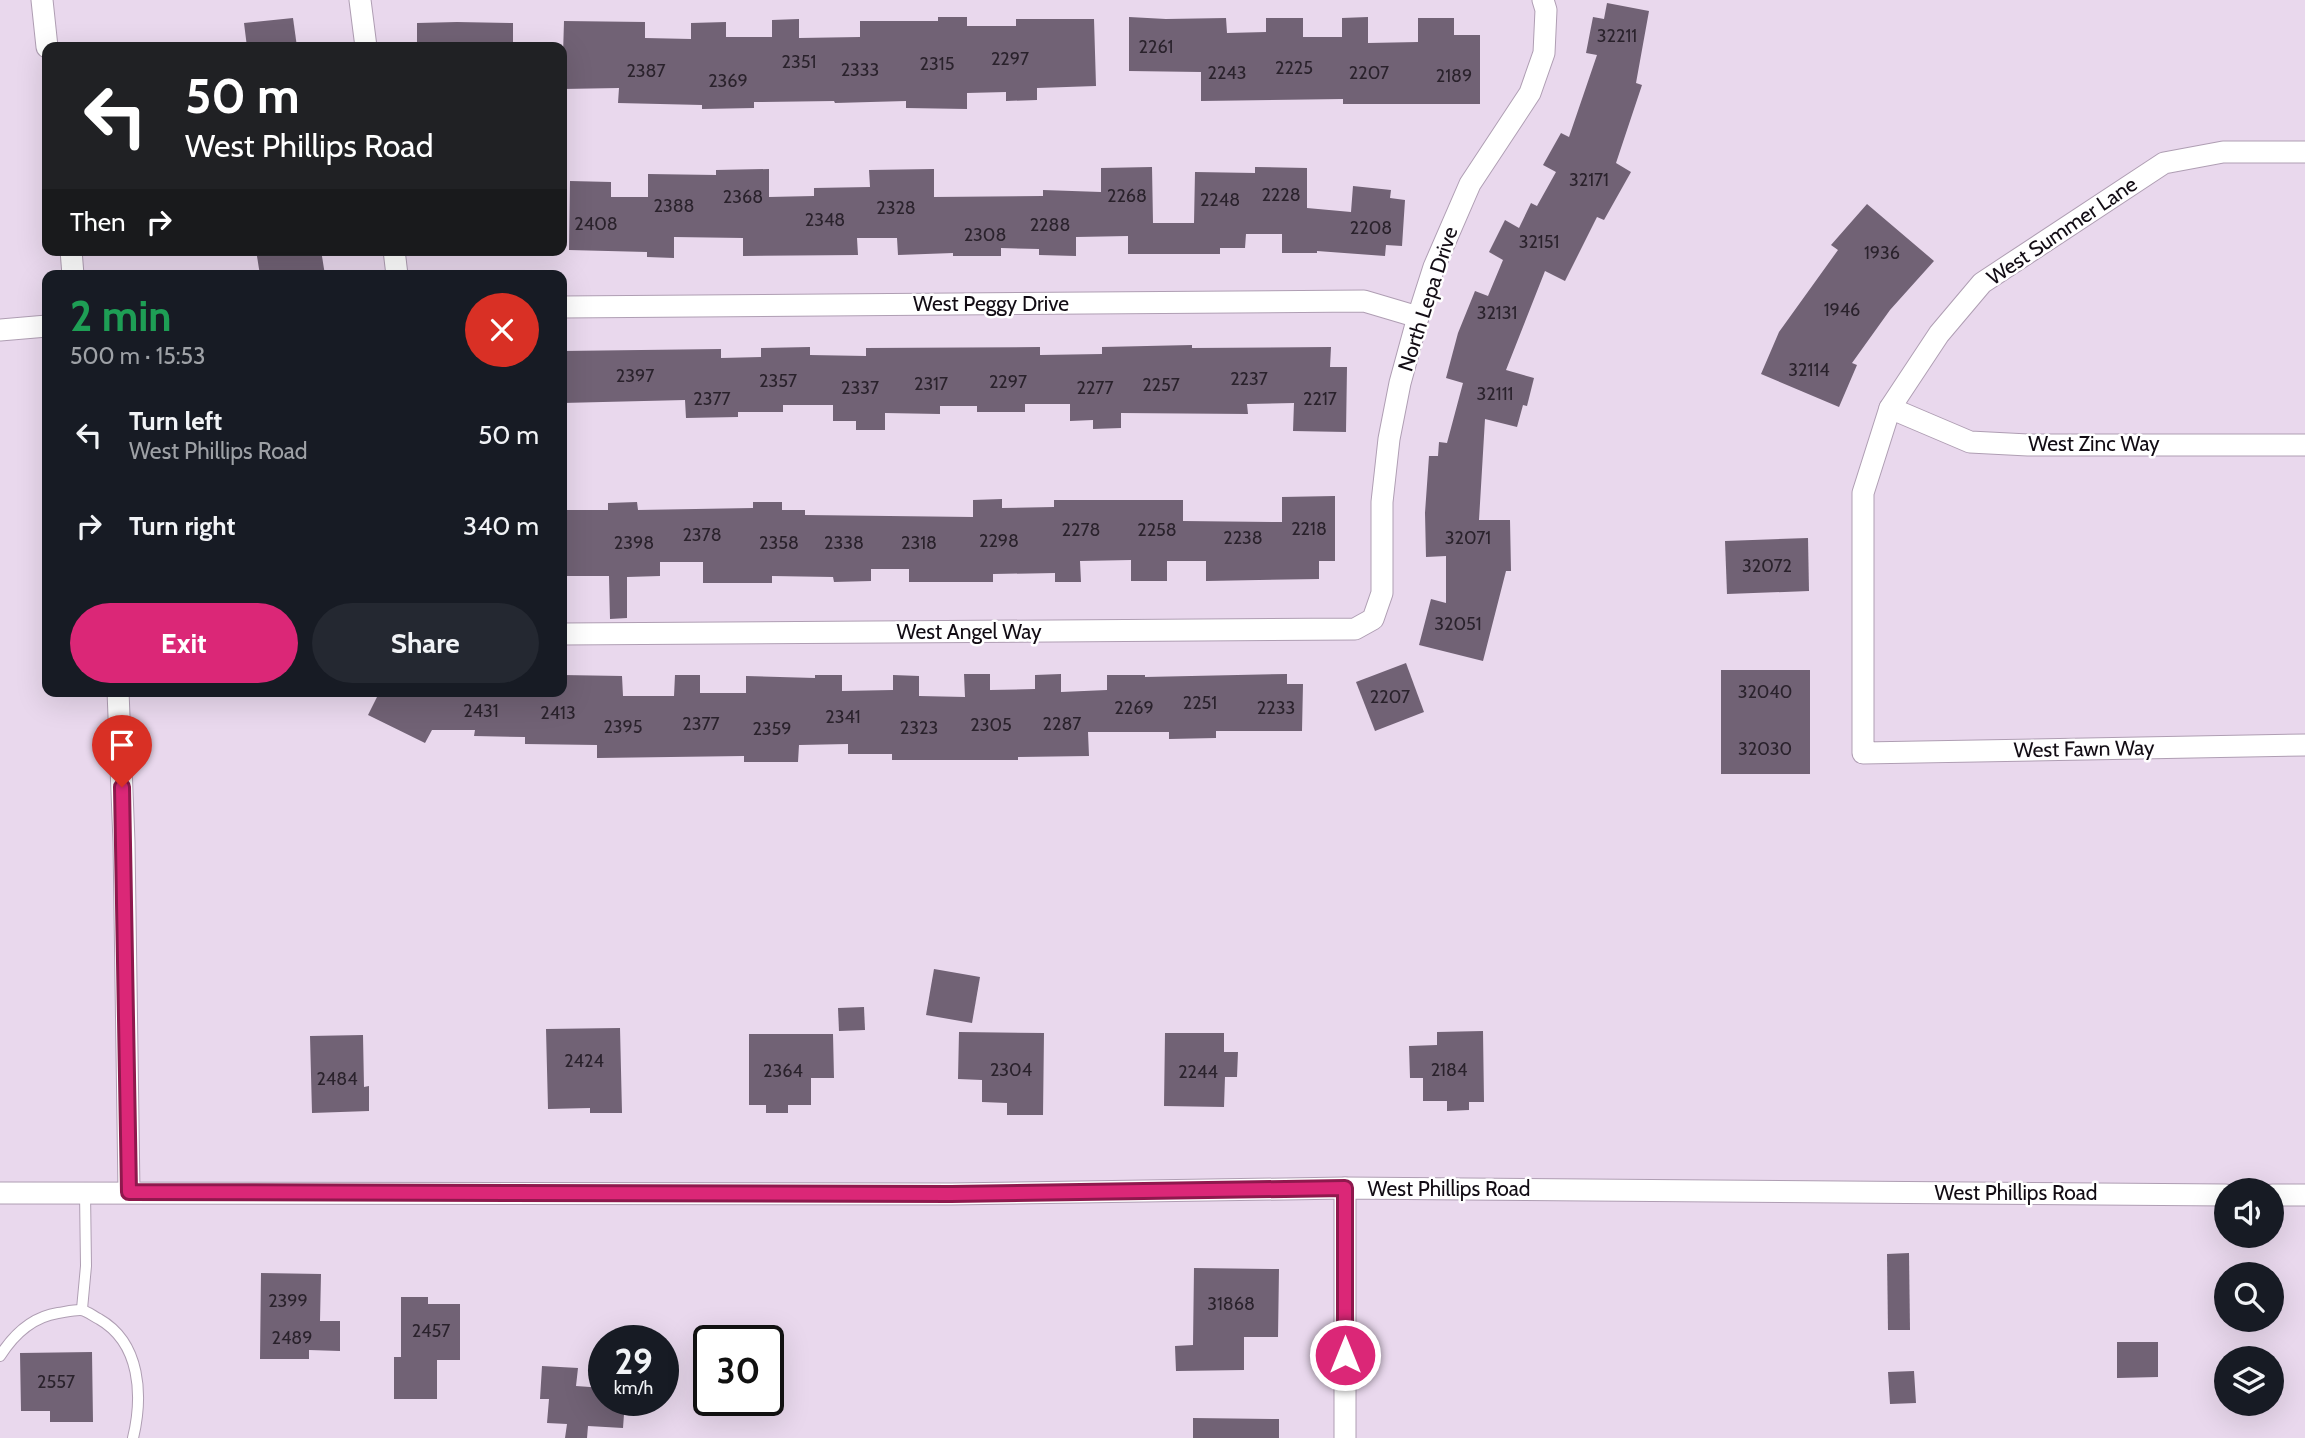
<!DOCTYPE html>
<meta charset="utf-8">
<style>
:root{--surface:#171b24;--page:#242831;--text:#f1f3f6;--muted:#9ea1a6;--accent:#db2777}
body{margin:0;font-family:Cabin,sans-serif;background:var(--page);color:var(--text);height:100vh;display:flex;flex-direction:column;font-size:26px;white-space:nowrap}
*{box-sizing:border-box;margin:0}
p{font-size:23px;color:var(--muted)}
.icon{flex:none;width:38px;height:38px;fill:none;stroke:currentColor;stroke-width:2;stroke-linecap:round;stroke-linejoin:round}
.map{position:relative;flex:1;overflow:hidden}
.panel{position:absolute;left:42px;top:270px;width:525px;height:427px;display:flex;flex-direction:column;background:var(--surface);border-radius:14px;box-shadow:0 7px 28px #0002}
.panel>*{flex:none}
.guide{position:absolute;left:42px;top:42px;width:525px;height:214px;border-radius:14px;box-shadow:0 7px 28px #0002;background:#202124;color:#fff;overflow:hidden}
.controls{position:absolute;left:2214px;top:1178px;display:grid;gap:14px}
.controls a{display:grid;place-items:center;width:70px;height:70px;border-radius:50%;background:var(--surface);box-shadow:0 7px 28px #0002;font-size:35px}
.speed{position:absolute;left:588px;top:1325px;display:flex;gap:14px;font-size:35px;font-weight:700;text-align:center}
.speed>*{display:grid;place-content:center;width:91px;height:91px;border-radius:50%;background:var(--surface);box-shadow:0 7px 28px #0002;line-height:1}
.speed small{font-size:18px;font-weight:400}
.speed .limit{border:4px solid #111;border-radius:10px;background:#fff;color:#111}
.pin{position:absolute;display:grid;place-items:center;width:60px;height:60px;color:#fff;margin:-72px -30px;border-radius:50% 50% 50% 0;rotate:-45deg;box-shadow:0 0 7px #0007}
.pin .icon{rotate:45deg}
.me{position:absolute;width:77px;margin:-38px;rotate:0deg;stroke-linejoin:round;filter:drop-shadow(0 0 5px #0008)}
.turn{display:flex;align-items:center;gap:24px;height:147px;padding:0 28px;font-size:32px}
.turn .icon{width:91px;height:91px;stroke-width:2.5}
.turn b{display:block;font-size:49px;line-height:60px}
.then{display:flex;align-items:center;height:66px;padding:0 28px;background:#0003;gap:14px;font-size:26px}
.round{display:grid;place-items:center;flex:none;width:74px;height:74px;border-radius:37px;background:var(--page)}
.overview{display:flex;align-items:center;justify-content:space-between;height:119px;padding:0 28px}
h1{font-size:42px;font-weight:700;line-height:52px;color:#1e9e55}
.cta{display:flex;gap:14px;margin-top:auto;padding:14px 28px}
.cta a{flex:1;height:80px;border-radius:42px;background:var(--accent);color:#fff;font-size:28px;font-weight:700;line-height:80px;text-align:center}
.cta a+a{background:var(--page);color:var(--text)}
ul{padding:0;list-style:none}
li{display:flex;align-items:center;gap:21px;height:91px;padding:0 28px}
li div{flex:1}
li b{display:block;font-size:26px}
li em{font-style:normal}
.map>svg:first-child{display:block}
.building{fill:#716275}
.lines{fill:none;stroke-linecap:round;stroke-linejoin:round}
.lane-casing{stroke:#af9eb3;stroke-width:12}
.street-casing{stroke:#af9eb3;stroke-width:23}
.lane{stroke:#fff;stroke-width:10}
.street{stroke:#fff;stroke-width:21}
.route-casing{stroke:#8e194d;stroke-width:18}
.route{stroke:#db2777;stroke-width:12}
.labels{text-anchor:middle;stroke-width:5;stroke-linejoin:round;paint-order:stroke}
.number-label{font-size:18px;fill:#2a222c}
.street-label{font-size:21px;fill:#120c14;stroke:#fff}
</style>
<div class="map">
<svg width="2305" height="1438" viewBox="0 0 2305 1438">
<rect width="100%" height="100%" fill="#e9d8ed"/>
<!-- building -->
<g class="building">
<polygon points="1607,3 1649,11 1636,83 1642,85 1616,163 1631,172 1604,220 1597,217 1565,281 1545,271 1506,370 1534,378 1527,406 1523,405 1517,427 1485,419 1479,520 1510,520 1511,571 1506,571 1483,661 1419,645 1431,599 1446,603 1446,556 1426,557 1425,513 1429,456 1438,456 1439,442 1447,443 1463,383 1446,378 1458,333 1475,291 1488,296 1503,260 1489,252 1505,220 1519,228 1531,203 1537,206 1556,172 1543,165 1561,133 1569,137 1597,55 1586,53 1593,17 1604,19"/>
<polygon points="938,17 967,17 967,26 1016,26 1016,19 1094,19 1096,86 1037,88 1037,100 1006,101 1006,92 967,93 967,109 906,108 906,101 835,103 834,101 754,102 754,108 702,109 702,105 618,103 619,88 562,89 564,21 645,22 645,38 691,39 691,23 726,22 726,37 772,37 772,20 799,19 799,38 860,37 860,21 938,21"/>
<polygon points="1129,17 1166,19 1226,18 1227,33 1266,32 1266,18 1303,18 1303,37 1342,37 1342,18 1368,17 1368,43 1418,42 1418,18 1454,18 1454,35 1480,35 1480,104 1343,104 1343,99 1201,101 1201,72 1129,71"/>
<polygon points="293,18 297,47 247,47 244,23"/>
<polygon points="457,22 513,23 513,47 417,47 417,23"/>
<polygon points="1152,167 1153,223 1194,223 1195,172 1255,173 1255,167 1307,168 1307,208 1351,212 1353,186 1391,190 1390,198 1405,200 1402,246 1386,245 1385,256 1317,251 1317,253 1282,253 1282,234 1246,234 1245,248 1220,248 1220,254 1128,254 1128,236 1076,237 1076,256 1039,255 1039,249 1001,248 1001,256 953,256 953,253 898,255 897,238 857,238 858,255 743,256 743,238 674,237 674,258 647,257 647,252 569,250 570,181 611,182 611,197 648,197 648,174 716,175 716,170 769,169 769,197 814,196 814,188 870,187 869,170 934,169 934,197 1043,196 1043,190 1101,192 1101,168"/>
<polygon points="1867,204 1934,261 1890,310 1852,363 1857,365 1839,407 1761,374 1779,332 1838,250 1831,245"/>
<polygon points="256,250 321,250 325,275 260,275"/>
<polygon points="1192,345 1192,348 1331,347 1330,367 1347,367 1346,432 1293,431 1294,403 1247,404 1248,414 1121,413 1121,428 1093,429 1093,420 1070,421 1070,404 1025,404 1025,412 977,412 977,406 940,406 940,414 885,413 885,430 856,430 856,421 833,421 833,405 783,405 783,412 738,412 738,417 686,418 685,400 562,403 562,351 721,349 721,358 761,357 761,348 810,347 810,355 866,356 866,348 1040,347 1040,355 1102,354 1102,347"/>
<polygon points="1335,496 1335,561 1319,561 1319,579 1206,581 1206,561 1167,561 1167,581 1131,581 1131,560 1080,561 1081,582 1055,582 1055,573 993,574 993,582 909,582 909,569 871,569 871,581 834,582 833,577 772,576 772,583 703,583 703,562 660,562 660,576 627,577 627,618 610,619 609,576 562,576 562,510 608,510 608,503 637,502 638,510 753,508 753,502 782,502 782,510 805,510 805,515 973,517 973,500 1002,499 1002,508 1054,507 1054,500 1183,500 1183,521 1282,522 1282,497"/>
<polygon points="1808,538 1809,591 1727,594 1725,541"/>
<polygon points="1406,663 1424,712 1375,731 1356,682"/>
<rect x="1721" y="670" width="89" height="104"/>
<polygon points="964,674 990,674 990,690 1035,689 1035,675 1061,674 1061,692 1107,690 1107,675 1145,675 1145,677 1287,674 1287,684 1303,684 1302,731 1216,731 1216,738 1169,739 1169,732 1088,732 1089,756 1018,757 1018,760 892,760 892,754 848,754 848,744 799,745 798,762 744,762 744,756 597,758 597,745 525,744 525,737 474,736 475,730 432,730 425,743 368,715 380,691 562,691 562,675 622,676 623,696 674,696 675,675 700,675 700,693 746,693 746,676 815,678 815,675 842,675 842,691 893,690 893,675 919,676 919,696 965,697"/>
<polygon points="934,969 980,977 972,1023 926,1015"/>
<polygon points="864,1007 865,1030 839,1031 838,1008"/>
<polygon points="620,1028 622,1113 590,1113 590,1108 548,1109 546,1029"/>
<polygon points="1483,1031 1484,1102 1469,1102 1469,1110 1447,1111 1447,1101 1423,1101 1423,1078 1410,1078 1409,1046 1437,1045 1437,1032"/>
<polygon points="959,1032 1044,1033 1043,1115 1007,1115 1007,1103 982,1102 982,1080 958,1079"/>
<polygon points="1165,1033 1224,1033 1224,1052 1238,1052 1237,1077 1225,1077 1224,1107 1164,1106"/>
<polygon points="749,1034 833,1034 834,1078 811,1078 811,1105 788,1105 788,1113 766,1113 766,1105 749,1105"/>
<polygon points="363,1035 364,1087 369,1086 369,1111 312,1113 310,1036"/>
<polygon points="1909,1253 1910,1330 1888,1330 1887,1254"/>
<polygon points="1194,1268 1279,1269 1278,1337 1244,1337 1244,1370 1176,1371 1175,1346 1193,1345"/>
<polygon points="261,1273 321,1274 320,1321 340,1321 340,1351 309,1350 309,1359 260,1359"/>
<polygon points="401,1297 428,1297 428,1304 460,1304 460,1360 437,1360 437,1399 394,1399 394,1357 401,1357"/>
<polygon points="2117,1342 2158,1342 2158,1377 2117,1378"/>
<polygon points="92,1352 93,1422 50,1422 50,1411 21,1411 20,1353"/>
<polygon points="542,1366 578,1368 576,1386 604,1388 604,1400 625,1400 623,1428 588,1426 587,1438 565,1438 567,1424 547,1423 549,1399 540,1399"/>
<polygon points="1914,1371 1916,1403 1890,1404 1888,1372"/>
<polygon points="1193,1418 1279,1419 1279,1438 1193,1438"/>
</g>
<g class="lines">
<defs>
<g id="lane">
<polyline points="82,1309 86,1266 85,1192"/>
<path d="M 0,1356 C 14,1334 32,1317 58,1313 C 65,1312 73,1310 80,1310 C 86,1310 93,1316 99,1319 C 141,1343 143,1396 133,1438"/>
</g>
<g id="street">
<polyline points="42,0 47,47"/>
<polyline points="360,0 366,47"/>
<polyline points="2305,152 2223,152 2164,163 1982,283 1939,334 1890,408 1863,493 1863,753 2305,745"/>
<polyline points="71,250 73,275"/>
<polyline points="394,250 397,275"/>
<polyline points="562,307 1364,301 1418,317"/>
<polyline points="0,330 47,326"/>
<polyline points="1890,408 1970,442 2028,445 2305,445"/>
<polyline points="562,634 1355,629 1373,619 1382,593 1382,502 1389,439 1400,383 1418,317 1434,267 1470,184 1530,93 1544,53 1546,10 1543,0"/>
<polyline points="118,691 124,842 129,1192"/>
<polyline points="1345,1188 1345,1438"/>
<polyline points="0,1193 951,1194 1345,1188 2226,1195"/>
<polyline points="2272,1195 2305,1195"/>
</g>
</defs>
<!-- lane casing -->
<use href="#lane" class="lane-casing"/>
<!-- street casing -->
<use href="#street" class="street-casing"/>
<!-- lane -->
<use href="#lane" class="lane"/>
<!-- street -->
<use href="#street" class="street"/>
</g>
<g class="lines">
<defs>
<polyline id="route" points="122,787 129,1192 951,1194 1345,1188 1345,1355"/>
</defs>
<!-- route casing -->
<use href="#route" class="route-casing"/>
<!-- route -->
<use href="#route" class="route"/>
</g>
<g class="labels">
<!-- number labels -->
<g class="number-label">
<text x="1617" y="42">32211</text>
<text x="1156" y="53">2261</text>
<text x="1010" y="65">2297</text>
<text x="799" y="68">2351</text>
<text x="937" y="70">2315</text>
<text x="1294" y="74">2225</text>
<text x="860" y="76">2333</text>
<text x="646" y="77">2387</text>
<text x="1227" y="79">2243</text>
<text x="1369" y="79">2207</text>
<text x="1454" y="82">2189</text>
<text x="728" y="87">2369</text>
<text x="1589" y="186">32171</text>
<text x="1281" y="201">2228</text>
<text x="1127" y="202">2268</text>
<text x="743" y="203">2368</text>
<text x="1220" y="206">2248</text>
<text x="674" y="212">2388</text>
<text x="896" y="214">2328</text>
<text x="825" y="226">2348</text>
<text x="596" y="230">2408</text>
<text x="1050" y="231">2288</text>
<text x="1371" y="234">2208</text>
<text x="985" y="241">2308</text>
<text x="1539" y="248">32151</text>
<text x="1882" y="259">1936</text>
<text x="1842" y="316">1946</text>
<text x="1497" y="319">32131</text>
<text x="1809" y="376">32114</text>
<text x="635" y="382">2397</text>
<text x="1249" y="385">2237</text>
<text x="778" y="387">2357</text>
<text x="1008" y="388">2297</text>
<text x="931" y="390">2317</text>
<text x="1161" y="391">2257</text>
<text x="860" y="394">2337</text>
<text x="1095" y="394">2277</text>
<text x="1495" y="400">32111</text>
<text x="712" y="405">2377</text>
<text x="1320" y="405">2217</text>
<text x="1309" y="535">2218</text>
<text x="1081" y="536">2278</text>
<text x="1157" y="536">2258</text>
<text x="702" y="541">2378</text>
<text x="1243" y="544">2238</text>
<text x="1468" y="544">32071</text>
<text x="999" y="547">2298</text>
<text x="634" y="549">2398</text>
<text x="779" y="549">2358</text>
<text x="844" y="549">2338</text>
<text x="919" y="549">2318</text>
<text x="1767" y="572">32072</text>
<text x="1458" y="630">32051</text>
<text x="1765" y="698">32040</text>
<text x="1390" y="703">2207</text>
<text x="1200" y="709">2251</text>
<text x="1134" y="714">2269</text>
<text x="1276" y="714">2233</text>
<text x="481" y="717">2431</text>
<text x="558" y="719">2413</text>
<text x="843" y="723">2341</text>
<text x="701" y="730">2377</text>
<text x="1062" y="730">2287</text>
<text x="991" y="731">2305</text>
<text x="623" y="733">2395</text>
<text x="919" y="734">2323</text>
<text x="772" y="735">2359</text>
<text x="1765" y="755">32030</text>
<text x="584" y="1067">2424</text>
<text x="1011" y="1076">2304</text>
<text x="1449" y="1076">2184</text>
<text x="783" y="1077">2364</text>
<text x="1198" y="1078">2244</text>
<text x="337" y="1085">2484</text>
<text x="288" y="1307">2399</text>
<text x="1231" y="1310">31868</text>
<text x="431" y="1337">2457</text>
<text x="292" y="1344">2489</text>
<text x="56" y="1388">2557</text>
</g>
<!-- street labels -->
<g class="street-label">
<text transform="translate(2062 231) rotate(-34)" y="7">West Summer Lane</text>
<text transform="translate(1428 299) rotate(-72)" y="7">North Lepa Drive</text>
<text x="991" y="311">West Peggy Drive</text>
<text x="2094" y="451">West Zinc Way</text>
<text x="969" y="639">West Angel Way</text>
<text transform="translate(2084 749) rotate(-1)" y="7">West Fawn Way</text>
<text x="1449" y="1196">West Phillips Road</text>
<text x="2016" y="1200">West Phillips Road</text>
</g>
</g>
</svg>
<div class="controls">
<a><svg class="icon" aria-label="sound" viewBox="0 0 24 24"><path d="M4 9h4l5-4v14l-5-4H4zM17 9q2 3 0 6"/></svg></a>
<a><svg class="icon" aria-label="search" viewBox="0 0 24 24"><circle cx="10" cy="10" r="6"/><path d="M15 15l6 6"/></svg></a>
<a><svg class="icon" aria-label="layers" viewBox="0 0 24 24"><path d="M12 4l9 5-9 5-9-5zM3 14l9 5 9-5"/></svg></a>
</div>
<div class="speed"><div>29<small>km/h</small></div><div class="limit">30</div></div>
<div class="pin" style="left:122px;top:787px;background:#d93025"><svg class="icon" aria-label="arrive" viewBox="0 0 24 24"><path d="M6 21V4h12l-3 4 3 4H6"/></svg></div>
<svg class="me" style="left:1345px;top:1355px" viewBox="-20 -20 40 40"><circle r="17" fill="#db2777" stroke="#fff" stroke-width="3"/><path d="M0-11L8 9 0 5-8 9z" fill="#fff"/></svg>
<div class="guide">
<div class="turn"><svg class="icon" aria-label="left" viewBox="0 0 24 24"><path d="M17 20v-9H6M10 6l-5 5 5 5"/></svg><div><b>50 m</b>West Phillips Road</div></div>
<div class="then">Then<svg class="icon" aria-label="right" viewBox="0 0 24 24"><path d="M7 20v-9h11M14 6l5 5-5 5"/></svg></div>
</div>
<section class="panel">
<div class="overview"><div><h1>2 min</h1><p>500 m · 15:53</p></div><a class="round" style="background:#d93025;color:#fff"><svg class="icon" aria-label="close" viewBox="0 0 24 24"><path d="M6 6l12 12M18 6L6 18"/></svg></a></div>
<ul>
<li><svg class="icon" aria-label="left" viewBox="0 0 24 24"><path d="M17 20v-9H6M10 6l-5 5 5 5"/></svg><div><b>Turn left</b><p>West Phillips Road</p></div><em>50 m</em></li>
<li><svg class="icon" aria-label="right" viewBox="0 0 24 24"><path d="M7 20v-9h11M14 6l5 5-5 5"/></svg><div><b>Turn right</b></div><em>340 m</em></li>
</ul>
<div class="cta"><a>Exit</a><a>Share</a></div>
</section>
</div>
